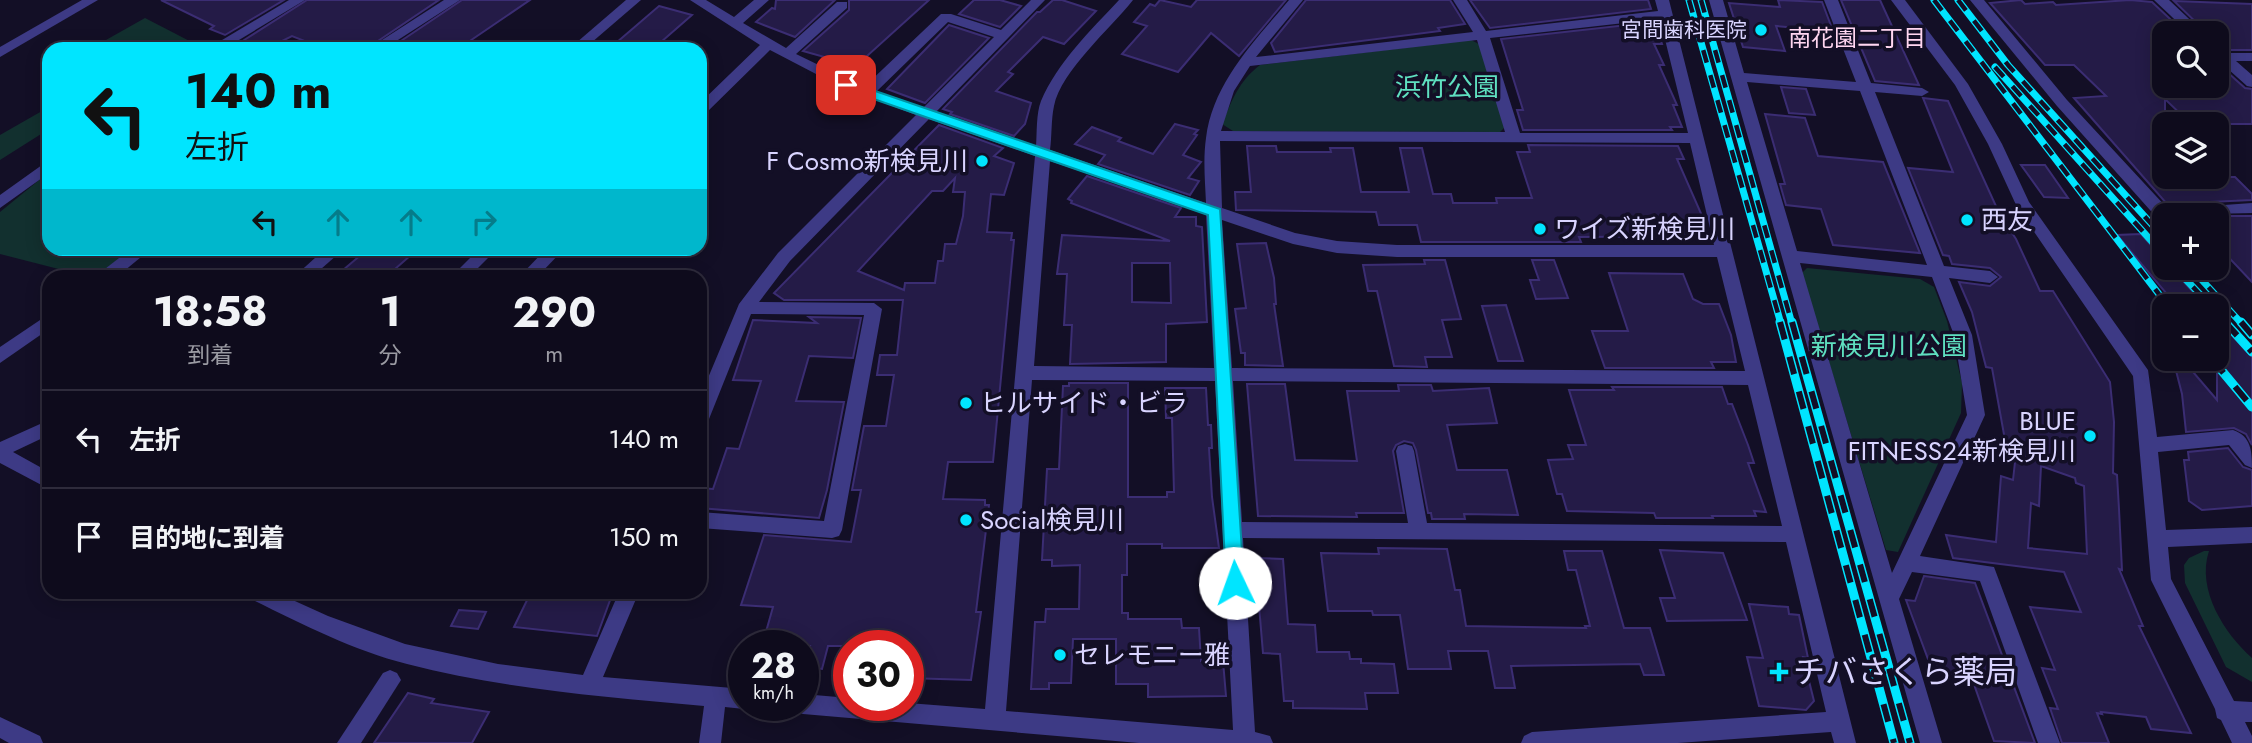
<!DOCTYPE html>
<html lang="ja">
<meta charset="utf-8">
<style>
:root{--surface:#0e0b1c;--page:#171425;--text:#f1f3f6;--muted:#9b9ba3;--line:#2e2b3b}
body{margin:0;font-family:Jost,"Noto Sans JP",sans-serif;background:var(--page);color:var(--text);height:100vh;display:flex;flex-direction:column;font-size:26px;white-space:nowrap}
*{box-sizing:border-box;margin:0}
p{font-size:23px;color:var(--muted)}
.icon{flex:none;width:38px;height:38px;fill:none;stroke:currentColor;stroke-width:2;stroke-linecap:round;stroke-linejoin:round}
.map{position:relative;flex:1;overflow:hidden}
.side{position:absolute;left:42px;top:270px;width:665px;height:329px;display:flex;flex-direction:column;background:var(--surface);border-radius:21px;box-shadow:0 4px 18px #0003,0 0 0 2px var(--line)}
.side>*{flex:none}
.banner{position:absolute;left:42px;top:42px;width:665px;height:214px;border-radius:21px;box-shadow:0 4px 18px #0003,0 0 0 2px var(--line);background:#00e5ff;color:#111;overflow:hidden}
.tools{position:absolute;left:2152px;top:21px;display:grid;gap:14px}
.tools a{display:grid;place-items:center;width:77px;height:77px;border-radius:14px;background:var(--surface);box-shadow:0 4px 18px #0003,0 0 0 2px var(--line);font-size:35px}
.speed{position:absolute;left:728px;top:630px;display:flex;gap:14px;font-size:35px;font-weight:700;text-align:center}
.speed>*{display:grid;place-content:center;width:91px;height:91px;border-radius:50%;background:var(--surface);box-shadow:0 4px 18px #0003,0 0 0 2px var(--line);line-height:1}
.speed small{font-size:18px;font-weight:400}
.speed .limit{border:10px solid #d22;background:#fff;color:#111}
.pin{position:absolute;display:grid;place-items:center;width:60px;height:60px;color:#fff;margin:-30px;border-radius:14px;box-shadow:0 4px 10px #0006}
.me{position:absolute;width:77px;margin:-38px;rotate:357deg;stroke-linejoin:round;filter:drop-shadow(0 0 5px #0008)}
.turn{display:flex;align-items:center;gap:24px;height:147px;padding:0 28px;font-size:32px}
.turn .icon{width:91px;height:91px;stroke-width:2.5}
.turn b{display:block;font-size:49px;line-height:60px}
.lanes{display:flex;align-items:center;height:66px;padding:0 28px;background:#0003;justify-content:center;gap:35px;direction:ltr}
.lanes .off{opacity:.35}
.eta{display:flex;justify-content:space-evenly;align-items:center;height:119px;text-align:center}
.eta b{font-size:42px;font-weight:700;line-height:49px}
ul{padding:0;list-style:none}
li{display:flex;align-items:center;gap:21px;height:98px;padding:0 28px;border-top:2px solid var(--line)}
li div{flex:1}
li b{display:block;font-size:26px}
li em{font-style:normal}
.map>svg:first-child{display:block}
.green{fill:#12302f}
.building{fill:#241b47;stroke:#3b2d73;stroke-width:2;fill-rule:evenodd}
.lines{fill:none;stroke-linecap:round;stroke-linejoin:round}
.minor{fill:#3d3a85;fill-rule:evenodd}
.rail-far1-casing{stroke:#00e5ff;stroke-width:7}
.rail-casing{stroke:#00e5ff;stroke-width:9}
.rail-far1{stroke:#130f26;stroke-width:4.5;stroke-dasharray:13;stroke-linecap:butt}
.rail{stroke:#130f26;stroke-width:6;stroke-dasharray:18;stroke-linecap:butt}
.route{fill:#00e5ff;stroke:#0095a6;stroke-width:2}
.poi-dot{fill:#00e5ff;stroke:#130f26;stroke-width:2.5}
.labels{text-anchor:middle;stroke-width:7;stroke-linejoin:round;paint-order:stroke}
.far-poi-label{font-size:21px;fill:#d9d4ff;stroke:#130f26;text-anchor:end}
.far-neighbourhood-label{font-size:23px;fill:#ffd6f0;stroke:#130f26}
.park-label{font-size:26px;fill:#5fe0c0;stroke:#130f26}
.poi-label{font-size:26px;fill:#d9d4ff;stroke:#130f26;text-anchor:start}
.near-poi-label{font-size:32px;fill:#d9d4ff;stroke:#130f26;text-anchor:start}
</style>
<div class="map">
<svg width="2252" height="743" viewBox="0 0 2252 743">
<rect width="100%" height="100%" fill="#130f26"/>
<!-- green -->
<g class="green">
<polygon points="145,18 205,49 90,49"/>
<path d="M 1471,40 L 1479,44 L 1505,127 L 1500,132 L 1233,131 L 1222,124 C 1232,100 1239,81 1260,65 Z"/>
<polygon points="49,107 49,129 0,160 0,135"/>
<polygon points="49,172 49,248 133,249 100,273 86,276 0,254 0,212"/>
<polygon points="1807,268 1920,279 1934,287 1947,321 1962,383 1961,413 1898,552 1886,550 1802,273"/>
<path d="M 2204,551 L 2209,551 C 2196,590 2225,634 2252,658 L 2252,682 L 2226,667 L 2185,583 L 2184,565 L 2189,558 Z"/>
</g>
<!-- building -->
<g class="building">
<polygon points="161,0 284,0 225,35 210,29 214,26"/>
<polygon points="307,0 439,0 366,49 325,49 292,36 266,49 257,49 241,42"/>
<polygon points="462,0 530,0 458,49 389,49"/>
<polygon points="776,0 835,0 795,37 756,22 772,8 775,9"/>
<polygon points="849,0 929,0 856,66 803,51 849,10"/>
<polygon points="974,0 1000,0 1021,6 1000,27 959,14"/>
<polygon points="1053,0 1062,0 1096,11 1064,44 1043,37 1008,72 1013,74 996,91 1031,103 1025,124 1014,136 950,114 952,112 943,109 1037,12 1040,12"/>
<polygon points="1160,0 1191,7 1197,0 1286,0 1239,56 1211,33 1178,72 1122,54 1147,26 1134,22 1150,4 1155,6"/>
<polygon points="1306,0 1450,0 1465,24 1438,28 1440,31 1275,52 1271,43"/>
<polygon points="1470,0 1648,0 1651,9 1490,28"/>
<polygon points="1778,0 1822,2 1833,31 1776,26 1785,51 1743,47 1729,3 1780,7"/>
<polygon points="1841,0 1880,0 1919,85 1875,81"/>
<polygon points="2021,0 2025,4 2053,2 2056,5 2130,0 2152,2 2185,33 2165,33 2165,86 2217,86 2217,63 2245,88 2252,89 2252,124 2191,124 2165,99 2165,177 2235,177 2252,194 2252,200 2167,204 2074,98 2106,96 2074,65 2045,65 1990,3"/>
<polygon points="2174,1 2252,4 2252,50 2228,50 2217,45 2217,33 2207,33"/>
<polygon points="659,6 692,15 653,49 609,49"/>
<polygon points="1654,22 1662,44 1654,44 1664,65 1659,65 1677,105 1673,105 1682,127 1670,127 1672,130 1523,130 1517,110 1523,110 1501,39"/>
<polygon points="949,25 989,38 925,103 887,89"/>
<polygon points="1781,87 1806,89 1815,115 1789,113"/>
<path d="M 1923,98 L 1948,101 L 2000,215 L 2016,239 L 2040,291 L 2053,291 L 2110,382 L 2114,422 L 2113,473 L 2117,475 L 2119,509 L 2122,570 L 2119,569 L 2143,626 L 2139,626 L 2191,733 L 2151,729 L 2146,717 L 2101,712 L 2102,714 L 2097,713 L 2109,743 L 2062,743 L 2050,708 L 2058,709 L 2042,668 L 2055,670 L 2030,607 L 2081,612 L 2064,572 L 1953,558 L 1946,535 L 1996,542 L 2001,476 L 2013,480 L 2017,444 L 2005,440 L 1992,368 L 1986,367 L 1972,312 L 1959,282 L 1990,286 L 2001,277 L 1990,268 L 1952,264 L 1949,256 L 1943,255 L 1908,168 L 1953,172 ZM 2041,466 L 2075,478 L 2076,483 L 2084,486 L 2087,554 L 2028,548 L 2031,503 L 2039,506 Z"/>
<polygon points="1765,114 1805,118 1818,156 1883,162 1920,253 1833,245 1821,209 1786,205 1780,184 1785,184"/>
<polygon points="1175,124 1198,130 1194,134 1197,135 1183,155 1201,162 1188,178 1199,181 1190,195 1098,164 1105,155 1075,144 1092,127 1121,138 1118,141 1153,154"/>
<path d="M 939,125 L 1003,148 L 994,156 L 1014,163 L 1004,195 L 991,194 L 987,232 L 1012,233 L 1011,240 L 1014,240 L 993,462 L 948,462 L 943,499 L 985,500 L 985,505 L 989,505 L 976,612 L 981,612 L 971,680 L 908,678 L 908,646 L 828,646 L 822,669 L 804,667 L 810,646 L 762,646 L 773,607 L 741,605 L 764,535 L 851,542 L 861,490 L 852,490 L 864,426 L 886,426 L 894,375 L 877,375 L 880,355 L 897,355 L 903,300 L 784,300 L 774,293 ZM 955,178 L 953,192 L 965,192 L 963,216 L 956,244 L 945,244 L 943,261 L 938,261 L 935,283 L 905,283 L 904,290 L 858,271 L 932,191 L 943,191 Z"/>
<polygon points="1528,145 1678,146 1684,159 1677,159 1703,218 1697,218 1705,236 1579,237 1581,242 1421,242 1417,225 1379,225 1376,212 1236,210 1235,192 1251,192 1247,146 1276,146 1277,152 1331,152 1330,148 1353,148 1361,192 1409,192 1400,148 1422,148 1433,194 1451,194 1453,203 1497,203 1496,198 1532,198 1517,152 1530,152"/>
<polygon points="2021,165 2045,165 2068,198 2044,197"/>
<path d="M 1087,176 L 1181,208 L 1175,217 L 1196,217 L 1196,226 L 1202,227 L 1207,322 L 1166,324 L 1166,362 L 1070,364 L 1072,325 L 1064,325 L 1067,274 L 1057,274 L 1062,235 L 1170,241 L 1071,203 L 1072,201 L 1068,199 ZM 1132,263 L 1170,263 L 1171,303 L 1132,302 Z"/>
<polygon points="2217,216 2252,216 2252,282 2217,245"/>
<polygon points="2141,234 2165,261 2165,268 2171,268 2206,306 2177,306 2117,235"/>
<polygon points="1266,243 1274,278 1276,304 1274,304 1283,366 1245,365 1245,353 1241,353 1235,309 1246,308 1237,244"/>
<polygon points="369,248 419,248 387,276 336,276"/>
<polygon points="1424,260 1445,260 1461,319 1442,320 1452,357 1425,357 1427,367 1394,366 1377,291 1368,291 1363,265 1425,264"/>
<polygon points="1532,260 1554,260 1568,298 1536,299 1530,280 1539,280"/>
<polygon points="1609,273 1683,274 1693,299 1703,304 1719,304 1731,335 1736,362 1711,362 1714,368 1605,368 1592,331 1628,331"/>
<polygon points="1506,305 1523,361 1498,361 1482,306"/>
<polygon points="809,317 861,318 853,358 809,356 796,401 844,402 827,490 819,518 700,508 700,488 713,489 727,448 739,449 761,381 733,380 753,320 817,323"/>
<polygon points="2217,319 2252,357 2252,445 2246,434 2234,428 2186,432 2182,394 2173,359 2182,359 2217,400"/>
<polygon points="1069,383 1128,383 1128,497 1167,497 1167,492 1174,492 1172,418 1166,418 1165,388 1206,388 1208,425 1211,425 1212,448 1209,448 1212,497 1219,548 1162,548 1162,544 1127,544 1127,575 1122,575 1122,613 1128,613 1128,619 1181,619 1182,628 1199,628 1201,661 1223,661 1226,696 1148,697 1148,684 1116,684 1116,639 1073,639 1071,683 1049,683 1049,689 1031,689 1035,622 1045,622 1046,609 1079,609 1080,565 1052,566 1052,560 1042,560 1047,469 1059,469 1063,386 1069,386"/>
<polygon points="1247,384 1285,384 1295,460 1357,461 1347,391 1399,391 1398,385 1431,385 1433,391 1489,388 1497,423 1447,425 1457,470 1507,470 1518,515 1464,514 1465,519 1432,519 1431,513 1428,513 1416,450 1413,443 1404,441 1396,445 1393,451 1404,513 1356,513 1357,517 1258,516"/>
<polygon points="1612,387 1722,387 1728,404 1732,404 1748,445 1754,463 1748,463 1766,512 1754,511 1756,516 1712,516 1713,518 1656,518 1654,513 1567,511 1562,494 1557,494 1548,460 1573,459 1568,445 1586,445 1569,390 1614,390"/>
<polygon points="2228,448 2243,467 2252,470 2252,506 2202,510 2189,501 2184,460 2189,460 2188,452"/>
<polygon points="1378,548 1447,549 1455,590 1460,590 1466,626 1586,628 1585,626 1590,626 1576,570 1568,570 1564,551 1602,551 1624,628 1650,628 1664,675 1644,675 1640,664 1511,666 1515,688 1495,688 1488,651 1448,651 1451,669 1408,669 1400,615 1373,615 1372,611 1328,611 1321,553 1379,554"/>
<polygon points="1660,550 1723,553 1747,620 1667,621 1660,598 1675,598"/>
<polygon points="1255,558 1283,559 1288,624 1315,625 1317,652 1349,652 1350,659 1361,659 1361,663 1394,664 1398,693 1365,693 1367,709 1293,708 1293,701 1284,701 1280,654 1263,653"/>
<polygon points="1924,576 1975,583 2035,743 1994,741 1971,676 1940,673 1936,660 1928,659 1906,600 1915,601"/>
<polygon points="531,592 613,592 597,636 514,627"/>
<polygon points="1749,604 1788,607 1789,614 1799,615 1808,658 1803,657 1814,701 1806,710 1759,706 1747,657 1763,658"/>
<polygon points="459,610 486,612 478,629 451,626"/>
<polygon points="408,693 434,699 431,703 489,712 472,743 374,743"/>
</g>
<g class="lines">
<!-- minor -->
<g class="minor">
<polygon points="82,0 98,0 0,57 0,47"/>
<polygon points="289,0 305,0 224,49 207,49"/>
<polygon points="444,0 460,0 384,49 368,49"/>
<polygon points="626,0 641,0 584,49 569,49"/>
<path d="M 690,0 L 706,0 L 734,17 L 754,0 L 769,0 L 743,23 L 786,48 L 837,2 L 847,2 L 847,8 L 796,54 L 864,87 L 941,14 L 951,14 L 1001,30 L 1031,0 L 1045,0 L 936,112 L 1036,146 C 1037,132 1036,114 1041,101 C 1057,63 1091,30 1119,0 L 1133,0 C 1111,28 1061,71 1054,106 C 1051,120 1052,136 1050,150 L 1206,203 C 1205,181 1203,159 1206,138 C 1213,82 1255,41 1289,0 L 1303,0 L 1256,57 L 1473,32 L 1453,0 L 1467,0 L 1486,31 L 1658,11 L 1655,0 L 1669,0 L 1856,743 L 1834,743 L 1831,732 L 1678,743 L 1521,743 L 1524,736 L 1532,732 L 1826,712 L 1786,542 L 1243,538 L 1255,732 L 1270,736 L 1273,743 L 1139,743 L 803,714 L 795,711 L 793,705 L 803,705 L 803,694 L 849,698 L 849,705 L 908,705 L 908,703 L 985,709 L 1035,156 L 929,119 L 790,261 L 759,302 L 874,303 L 882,309 L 842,530 L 839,536 L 832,538 L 700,528 L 700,512 L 824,521 L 864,315 L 751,314 L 709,419 L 706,424 L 700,426 L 700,397 L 739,304 L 778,253 L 916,115 L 839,86 L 770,50 L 705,114 L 700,116 L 700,103 L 760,45 ZM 1660,19 L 1688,133 L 1520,133 L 1490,38 ZM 948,22 L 994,37 L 923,108 L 876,92 ZM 1477,40 L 1505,132 L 1221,131 L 1234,91 L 1250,66 ZM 1220,141 L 1690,143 L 1714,245 L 1397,245 L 1337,241 L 1295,233 L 1222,208 ZM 1050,161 L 1206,214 L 1214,368 L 1034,366 ZM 1222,220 L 1293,244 L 1337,253 L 1397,257 L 1717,257 L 1745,371 L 1232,368 ZM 1032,380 L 1215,381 L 1233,730 L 1006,711 ZM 1233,381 L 1748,385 L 1782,526 L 1427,523 L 1414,451 L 1412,446 L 1405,444 L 1398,446 L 1396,451 L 1408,523 L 1242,522 Z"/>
<path d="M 1709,0 L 1723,0 L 1744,73 L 1856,82 L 1824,0 L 1838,0 L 1871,83 L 1922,88 L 1929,92 L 1922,96 L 1875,92 L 1944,266 L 1990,271 L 1998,277 L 1990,283 L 1949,278 L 1972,335 L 1985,415 L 1920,556 L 1994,567 L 2060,743 L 2038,743 L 1980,581 L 1912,572 L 1899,599 L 1942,743 L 1920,743 ZM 1747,82 L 1860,91 L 1927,265 L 1797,251 ZM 1800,263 L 1932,277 L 1954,335 L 1967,415 L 1892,573 Z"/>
<path d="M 1891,0 L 1905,0 L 1968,84 L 2002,144 L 2029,202 L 2148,370 L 2157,437 L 2233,430 C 2251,436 2252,451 2252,468 L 2245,465 L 2229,445 L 2158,452 L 2166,530 L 2252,527 L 2252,543 L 2168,547 L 2171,579 L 2234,701 L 2252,702 L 2252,722 L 2245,722 L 2252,736 L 2252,743 L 2232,743 L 2221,720 L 2217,718 L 2215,709 L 2151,580 L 2133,376 L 2017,207 L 1988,144 L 1955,85 Z"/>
<polygon points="1970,0 1984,0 2067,100 2168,209 2252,203 2252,213 2165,215 2165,220 2158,219 2057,106"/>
<polygon points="2154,0 2169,0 2204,33 2189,33"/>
<polygon points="2217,47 2227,53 2252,53 2252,61 2236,61 2252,75 2252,87 2247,86 2218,60"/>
<polygon points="49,160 49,173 0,208 0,195"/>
<polygon points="132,248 152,248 118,276 99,276 101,272"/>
<polygon points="326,248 345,248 313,276 295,276"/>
<polygon points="480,248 498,248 470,276 452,276"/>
<polygon points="547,248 565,248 538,276 520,276"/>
<polygon points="49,314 49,329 0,363 0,347"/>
<polygon points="49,420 49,435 13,452 49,472 49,489 0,463 0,442"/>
<path d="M 246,592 L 275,592 L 328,616 L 405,644 L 498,664 L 583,675 L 619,592 L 639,592 L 603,677 L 744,689 L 744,705 L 752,705 L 744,709 L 725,707 L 721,743 L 699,743 L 704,706 C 604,697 504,689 407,664 C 352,650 300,623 249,598 Z"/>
<polygon points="390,670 397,673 401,680 361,743 337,743 383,673"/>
<polygon points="0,717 40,736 43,743 9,743 0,738"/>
</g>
<defs>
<g id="rail-far1">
<polyline points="1689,0 1781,324"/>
<polyline points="1701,0 1792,324"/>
<polyline points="1934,0 2168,306"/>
<polyline points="1958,0 2008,65 2165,239"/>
<polyline points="1995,67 2165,256"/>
<polyline points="2175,268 2211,306"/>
<polyline points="2191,268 2242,324"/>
<polyline points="2217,314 2226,324"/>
</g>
<g id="rail">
<polyline points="1780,322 1894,743"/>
<polyline points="1792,322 1910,743"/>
<polyline points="2225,322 2252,352"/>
<polyline points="2241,322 2252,335"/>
<polyline points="2212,359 2252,407"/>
</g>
</defs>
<!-- rail-far1 casing -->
<use href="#rail-far1" class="rail-far1-casing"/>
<!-- rail casing -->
<use href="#rail" class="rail-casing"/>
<!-- rail-far1 -->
<use href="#rail-far1" class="rail-far1"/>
<!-- rail -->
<use href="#rail" class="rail"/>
</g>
<!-- route -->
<polygon class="route" points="846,81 1220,209 1244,583 1242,589 1235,591 1229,589 1226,583 1208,215 842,88 842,82"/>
<!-- markers -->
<g class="poi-dot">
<circle cx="1761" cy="30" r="7"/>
<circle cx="982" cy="161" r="7"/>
<circle cx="1967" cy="220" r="7"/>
<circle cx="1540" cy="229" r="7"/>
<circle cx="966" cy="403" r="7"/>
<circle cx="2090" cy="436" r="7"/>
<circle cx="966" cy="520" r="7"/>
<circle cx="1060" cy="655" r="7"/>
<path d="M1775.5 661.5h7v7h7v7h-7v7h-7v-7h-7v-7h7z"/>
</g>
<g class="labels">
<!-- far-poi labels -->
<g class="far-poi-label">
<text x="1747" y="37">宮間歯科医院</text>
</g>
<!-- far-neighbourhood labels -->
<g class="far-neighbourhood-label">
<text x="1857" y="46">南花園二丁目</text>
</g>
<!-- park labels -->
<g class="park-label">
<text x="1447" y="96">浜竹公園</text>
<text x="1889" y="355">新検見川公園</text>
</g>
<!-- poi labels -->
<g class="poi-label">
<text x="968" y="170" text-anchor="end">F Cosmo新検見川</text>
<text x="1981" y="229">西友</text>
<text x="1554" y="238">ワイズ新検見川</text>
<text x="980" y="412">ヒルサイド・ビラ</text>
<text x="2076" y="430" text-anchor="end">BLUE<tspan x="2076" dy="30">FITNESS24新検見川</tspan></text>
<text x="980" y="529">Social検見川</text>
<text x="1074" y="664">セレモニー雅</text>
</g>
<!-- near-poi labels -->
<g class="near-poi-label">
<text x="1793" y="683">チバさくら薬局</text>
</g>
</g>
</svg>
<div class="tools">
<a><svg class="icon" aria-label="search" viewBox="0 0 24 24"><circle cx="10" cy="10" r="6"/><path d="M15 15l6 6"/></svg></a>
<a><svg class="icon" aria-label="layers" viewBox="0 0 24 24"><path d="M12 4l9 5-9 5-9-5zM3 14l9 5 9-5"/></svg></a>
<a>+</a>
<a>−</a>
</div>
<div class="speed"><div>28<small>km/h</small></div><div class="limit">30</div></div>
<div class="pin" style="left:846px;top:85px;background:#d93025"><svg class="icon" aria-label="arrive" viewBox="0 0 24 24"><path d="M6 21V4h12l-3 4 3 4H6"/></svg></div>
<svg class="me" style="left:1235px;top:583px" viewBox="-20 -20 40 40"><circle r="19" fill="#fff"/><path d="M0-13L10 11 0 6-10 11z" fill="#00e5ff"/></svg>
<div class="banner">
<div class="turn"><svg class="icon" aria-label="left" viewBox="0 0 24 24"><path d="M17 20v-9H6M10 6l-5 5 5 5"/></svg><div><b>140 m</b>左折</div></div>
<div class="lanes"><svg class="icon" aria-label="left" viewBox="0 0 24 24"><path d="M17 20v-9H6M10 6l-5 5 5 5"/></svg><svg class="icon off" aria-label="ahead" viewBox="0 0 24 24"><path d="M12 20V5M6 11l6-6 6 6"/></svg><svg class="icon off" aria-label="ahead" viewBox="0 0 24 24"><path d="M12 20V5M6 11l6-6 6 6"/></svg><svg class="icon off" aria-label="right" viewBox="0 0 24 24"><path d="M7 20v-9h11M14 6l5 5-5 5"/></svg></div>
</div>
<section class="side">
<div class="eta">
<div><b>18:58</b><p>到着</p></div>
<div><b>1</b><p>分</p></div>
<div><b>290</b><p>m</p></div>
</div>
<ul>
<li><svg class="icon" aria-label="left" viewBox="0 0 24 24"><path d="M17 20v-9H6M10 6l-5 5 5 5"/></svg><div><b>左折</b></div><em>140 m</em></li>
<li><svg class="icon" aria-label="arrive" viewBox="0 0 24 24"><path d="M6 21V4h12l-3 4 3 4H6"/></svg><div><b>目的地に到着</b></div><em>150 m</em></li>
</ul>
</section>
</div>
